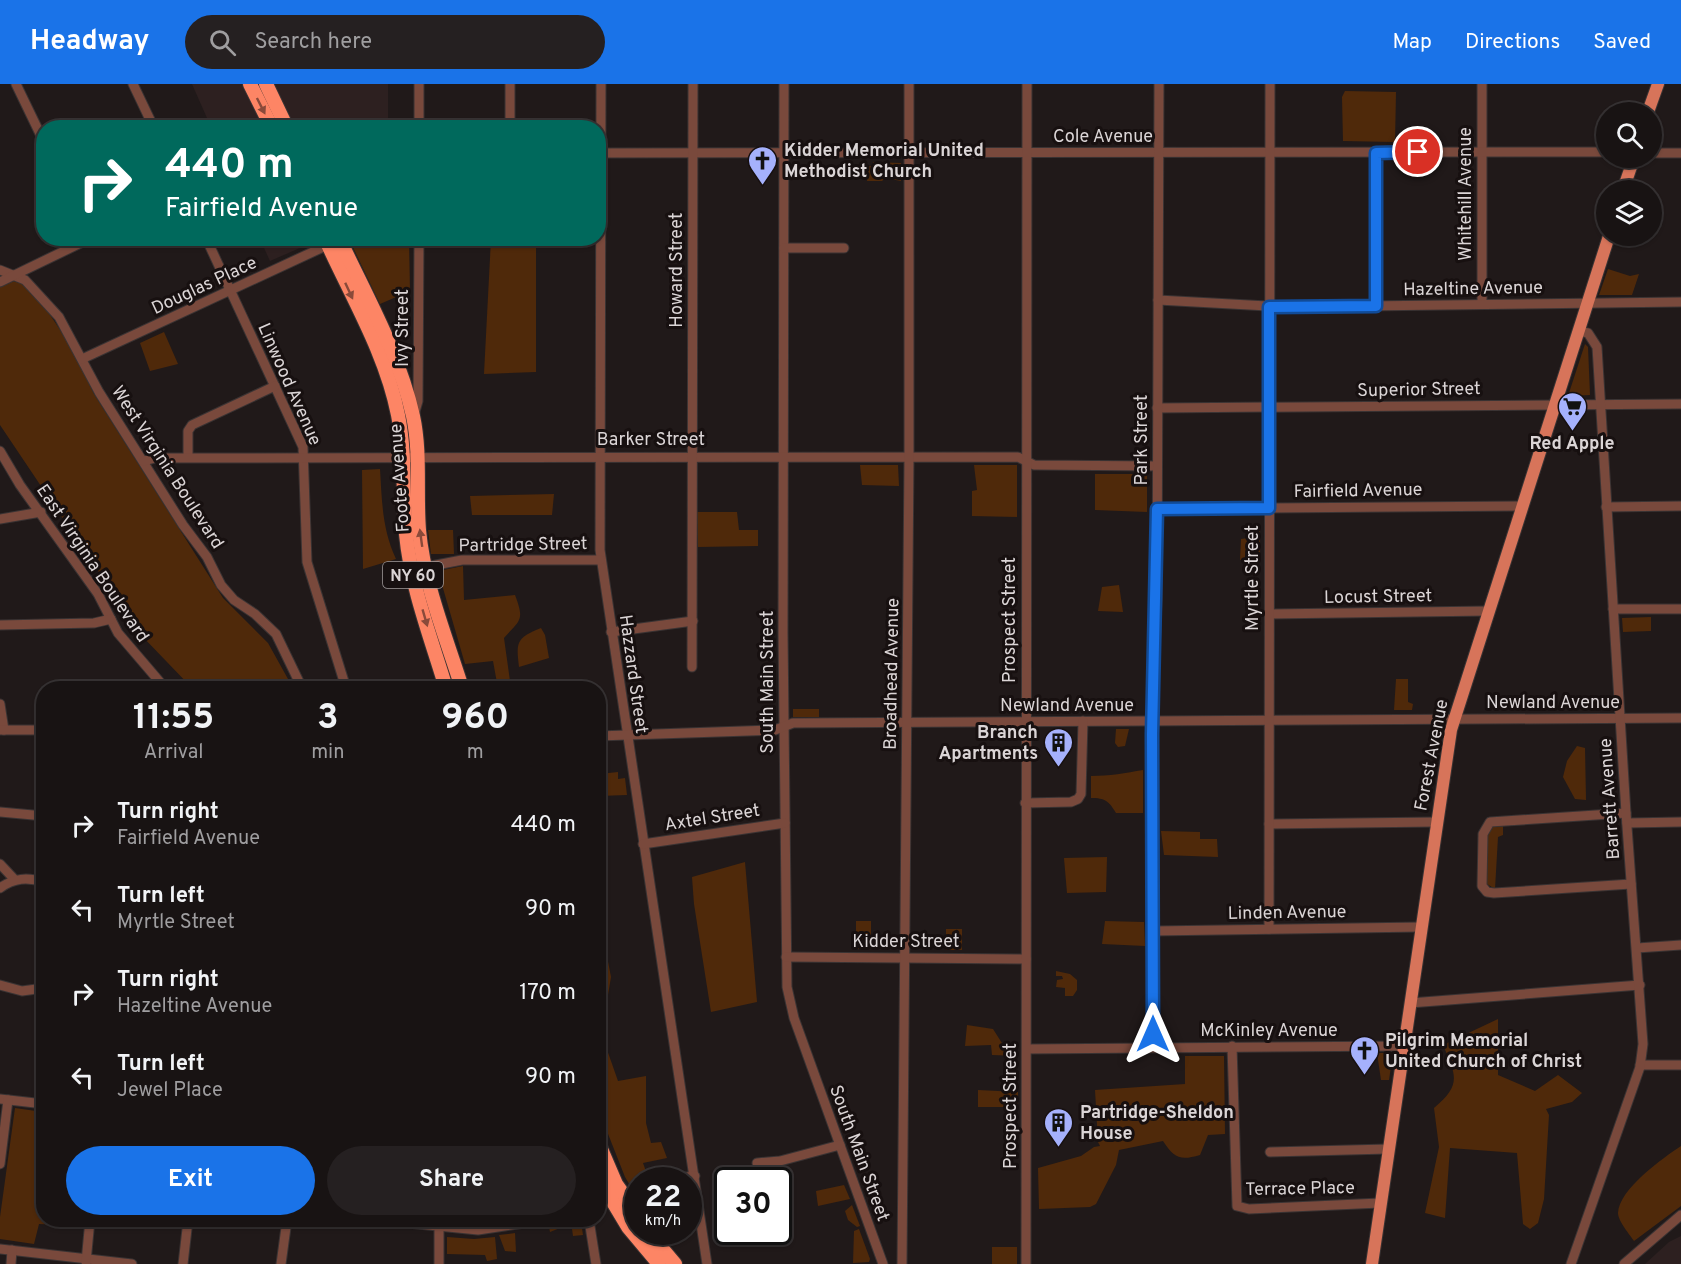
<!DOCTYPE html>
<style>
:root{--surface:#181313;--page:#252021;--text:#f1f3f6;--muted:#9f9ea0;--line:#363233;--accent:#1a73e8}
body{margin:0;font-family:Overpass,sans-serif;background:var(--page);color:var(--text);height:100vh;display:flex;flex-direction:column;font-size:22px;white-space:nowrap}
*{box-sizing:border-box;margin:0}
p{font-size:20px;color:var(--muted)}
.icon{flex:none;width:33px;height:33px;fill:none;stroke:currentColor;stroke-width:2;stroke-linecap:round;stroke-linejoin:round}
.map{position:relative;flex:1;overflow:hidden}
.side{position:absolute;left:36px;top:597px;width:570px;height:546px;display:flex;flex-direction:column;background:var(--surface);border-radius:24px;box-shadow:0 2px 4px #0004,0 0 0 2px var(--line)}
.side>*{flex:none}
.guide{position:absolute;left:36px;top:36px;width:570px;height:126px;border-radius:24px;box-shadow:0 2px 4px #0004,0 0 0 2px var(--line);background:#00695c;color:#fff;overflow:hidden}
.fabs{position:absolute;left:1596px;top:18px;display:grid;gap:12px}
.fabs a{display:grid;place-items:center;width:66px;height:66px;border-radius:50%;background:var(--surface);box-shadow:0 2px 4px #0004,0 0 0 2px var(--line);font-size:30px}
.speed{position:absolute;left:624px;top:1083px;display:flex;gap:12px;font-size:30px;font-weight:700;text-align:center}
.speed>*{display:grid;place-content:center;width:78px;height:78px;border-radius:50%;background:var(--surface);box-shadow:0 2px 4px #0004,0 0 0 2px var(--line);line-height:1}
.speed small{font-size:15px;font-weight:400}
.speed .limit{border:3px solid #111;border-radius:9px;background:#fff;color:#111}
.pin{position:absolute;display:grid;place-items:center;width:51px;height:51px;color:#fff;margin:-26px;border:3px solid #fff;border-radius:50%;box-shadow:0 2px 6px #0007}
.me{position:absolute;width:66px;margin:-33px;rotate:0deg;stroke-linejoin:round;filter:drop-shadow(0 0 4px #0008)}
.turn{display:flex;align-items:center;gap:21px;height:126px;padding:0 30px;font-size:27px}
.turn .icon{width:78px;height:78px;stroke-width:2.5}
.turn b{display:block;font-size:42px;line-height:51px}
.eta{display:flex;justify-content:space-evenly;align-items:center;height:102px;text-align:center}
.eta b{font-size:36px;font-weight:700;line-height:42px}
.action{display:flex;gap:12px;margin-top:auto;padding:12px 30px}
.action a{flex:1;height:69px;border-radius:36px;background:var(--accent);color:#fff;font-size:24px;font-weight:700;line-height:69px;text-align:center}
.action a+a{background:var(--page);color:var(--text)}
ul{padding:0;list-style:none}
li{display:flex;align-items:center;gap:18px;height:84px;padding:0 30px}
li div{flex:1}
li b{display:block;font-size:22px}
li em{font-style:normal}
header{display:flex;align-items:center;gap:36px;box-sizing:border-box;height:84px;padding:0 30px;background:var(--accent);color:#fff}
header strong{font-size:28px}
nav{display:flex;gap:33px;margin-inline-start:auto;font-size:21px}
.search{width:420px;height:54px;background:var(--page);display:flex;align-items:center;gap:15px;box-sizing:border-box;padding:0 21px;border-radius:33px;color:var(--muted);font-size:22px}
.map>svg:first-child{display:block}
.built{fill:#2d2020}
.green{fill:#4f290a}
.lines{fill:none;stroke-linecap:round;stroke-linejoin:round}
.minor-casing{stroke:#3a3333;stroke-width:11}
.major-casing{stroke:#3a3333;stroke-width:14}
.highway-casing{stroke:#3a3333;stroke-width:16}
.minor{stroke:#79493c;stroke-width:9}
.major{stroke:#d7745a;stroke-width:12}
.highway{stroke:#fd8565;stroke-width:14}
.oneway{fill:#8a4a3a}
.route-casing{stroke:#114b97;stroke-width:15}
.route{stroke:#1a73e8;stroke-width:10}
.labels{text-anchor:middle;stroke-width:6;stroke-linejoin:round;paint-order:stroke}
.shield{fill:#171010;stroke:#a09a9b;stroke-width:1.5}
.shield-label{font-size:16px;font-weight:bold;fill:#dbd5d6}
.street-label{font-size:18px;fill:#dbd5d6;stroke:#171010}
.poi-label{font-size:18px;font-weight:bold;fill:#dbd5d6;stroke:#171010;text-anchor:start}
</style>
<header>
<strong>Headway</strong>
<div class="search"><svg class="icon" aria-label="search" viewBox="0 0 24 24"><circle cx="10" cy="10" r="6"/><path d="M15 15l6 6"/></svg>Search here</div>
<nav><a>Map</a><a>Directions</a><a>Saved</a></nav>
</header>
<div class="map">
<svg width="1681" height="1180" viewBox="0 0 1681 1180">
<rect width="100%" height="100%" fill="#201919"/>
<!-- built -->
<g class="built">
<polygon points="192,0 243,0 263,43 211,43"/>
<polygon points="268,0 388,0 388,43 287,43"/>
<polygon points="315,155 316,157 270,177 260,155"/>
<polygon points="1681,1152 1681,1180 1645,1180 1669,1158"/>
</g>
<!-- green -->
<g class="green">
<polygon points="1345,7 1396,8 1395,58 1343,57 1342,13"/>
<polygon points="873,78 901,79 901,97 885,94 882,97 867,97 868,82 873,82"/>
<polygon points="349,155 409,155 410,207 380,220"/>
<polygon points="491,155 536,155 536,288 484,290"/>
<polygon points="1608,185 1630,192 1639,190 1632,211 1599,211"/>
<polygon points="0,193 21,199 46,225 69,259 94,310 223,514 268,559 293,604 192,604 141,551 0,341"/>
<polygon points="164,248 178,280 150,287 140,259"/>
<polygon points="1585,260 1588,263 1590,311 1568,312"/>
<polygon points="860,381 898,381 899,402 862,401"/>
<polygon points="974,381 1017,381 1017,433 972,432 972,407 977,406"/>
<path d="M 380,385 C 382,417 382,445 396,475 L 363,485 L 362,386 Z"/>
<polygon points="1095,390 1147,390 1147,428 1095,426"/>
<polygon points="554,410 552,431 472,431 470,412"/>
<polygon points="697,428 737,428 739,446 758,446 758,462 698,463"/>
<polygon points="428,446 453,446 454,470 431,470"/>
<polygon points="1255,446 1260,447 1260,476 1240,476 1241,455 1254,453"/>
<path d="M 463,482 L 464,516 L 515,511 C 525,537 520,536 504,554 L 510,597 L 497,599 L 493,577 L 465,580 L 438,487 Z"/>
<polygon points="1119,501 1123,528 1098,527 1102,503"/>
<polygon points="1651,533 1651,547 1623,548 1622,534"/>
<path d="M 541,544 L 545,551 L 549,574 L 519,583 C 516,558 516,554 541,544 Z"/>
<polygon points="1396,595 1408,595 1408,618 1413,620 1412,626 1394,626"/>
<rect x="793" y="625" width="26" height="8"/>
<polygon points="1116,645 1129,645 1125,662 1118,663 1115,659"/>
<polygon points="1577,662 1585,664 1586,716 1575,715 1563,693 1567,677"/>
<path d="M 1143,686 L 1143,729 L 1116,729 C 1109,717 1105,714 1091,714 L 1091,692 C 1109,692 1126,689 1143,686 Z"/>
<polygon points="618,688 618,695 625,694 627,711 599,712 599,690"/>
<polygon points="1495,740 1503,740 1503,751 1498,753 1495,805 1487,800 1487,749"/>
<polygon points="1161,747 1200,748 1200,755 1217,755 1218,773 1164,771"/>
<polygon points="1107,773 1106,808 1067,809 1064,774"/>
<polygon points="745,778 757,918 711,928 694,820 692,793"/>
<rect x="856" y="837" width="15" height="28"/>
<polygon points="1105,837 1144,838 1145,862 1102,860"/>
<rect x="946" y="845" width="16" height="21"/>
<polygon points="599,867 606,867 611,893 603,941 605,960 618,997 646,992 646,1039 651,1059 661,1058 667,1074 643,1079 649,1096 638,1096 637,1113 625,1093 599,1027"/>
<polygon points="1056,887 1070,890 1077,896 1077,906 1073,912 1065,912 1065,904 1056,903 1057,896 1063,895 1062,892 1056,892"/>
<path d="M 1498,935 L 1498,991 L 1535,1007 L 1558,991 L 1582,1009 L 1572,1018 L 1546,1025 L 1549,1031 L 1544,1115 L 1538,1139 L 1530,1145 L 1523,1140 L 1517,1069 L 1450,1064 L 1445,1134 L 1425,1129 L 1439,1063 L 1434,1024 C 1462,1001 1456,991 1443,961 Z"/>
<polygon points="967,941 993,945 1007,967 1017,968 1018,972 992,971 991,961 965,962"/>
<polygon points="1377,969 1393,969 1389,996 1381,996"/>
<path d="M 1185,972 L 1224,972 L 1225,1050 L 1208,1051 L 1200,1071 C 1180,1077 1174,1074 1163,1057 L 1119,1066 L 1116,1081 L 1096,1120 L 1090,1123 L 1039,1125 L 1038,1084 L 1081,1072 L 1094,1063 L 1100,1062 L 1098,1058 L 1095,1006 L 1185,1000 Z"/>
<polygon points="978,1006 1018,1008 1018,1023 978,1023"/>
<polygon points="15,1024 43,1028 44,1136 82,1136 81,1142 39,1140 34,1160 0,1155 0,1133"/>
<path d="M 1681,1062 L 1681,1122 L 1634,1157 C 1630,1151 1618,1137 1618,1129 C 1619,1105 1663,1074 1681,1062 Z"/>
<polygon points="844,1101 850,1115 818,1122 816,1107"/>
<polygon points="852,1121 860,1142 857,1143 848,1136 845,1127"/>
<polygon points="581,1138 583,1151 573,1152 572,1145 560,1144 550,1148 549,1143"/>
<polygon points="859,1145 870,1175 869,1178 853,1179 854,1147"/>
<polygon points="515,1149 516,1168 505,1167 499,1151"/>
<polygon points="447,1153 474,1155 495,1153 497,1175 487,1177 485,1171 447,1170"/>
<rect x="992" y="1163" width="25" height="17"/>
</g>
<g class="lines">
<defs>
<g id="minor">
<polyline points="16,0 44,58"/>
<polyline points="133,0 154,44"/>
<polyline points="419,0 419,44"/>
<polyline points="510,0 510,44"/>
<polyline points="601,0 600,466 707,1180"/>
<polyline points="784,0 783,549 787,903 794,934 883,1180"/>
<polyline points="1482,0 1482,220"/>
<polyline points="598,69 1606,68"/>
<polyline points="1652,69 1681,69"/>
<polyline points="206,154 303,363 307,478 346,604"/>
<polyline points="784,164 844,164"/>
<polyline points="0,186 25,196 59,233 99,308 183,441 207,473 221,501 234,516 255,530 276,550 302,604"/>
<polyline points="0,198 91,154"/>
<polyline points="1158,216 1284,223 1681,218"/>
<polyline points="1376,222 1376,69"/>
<polyline points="82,275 332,159"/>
<polyline points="1157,324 1681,320"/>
<polyline points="414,331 418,317 419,154"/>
<polyline points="0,367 20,401 98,510 118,549 165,604"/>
<polyline points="188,373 188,347 192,341 275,302"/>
<polyline points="144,377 155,374 1018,373 1034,381 1157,382"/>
<polyline points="1606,423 1681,422"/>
<polyline points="1157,425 1522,422"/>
<polyline points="0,435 41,428"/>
<polyline points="421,484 462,476 600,476"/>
<polyline points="1613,525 1681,525"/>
<polyline points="1269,530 1488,527"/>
<polyline points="0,541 94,539 111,535"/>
<polyline points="611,548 693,537"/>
<polyline points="692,583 693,0"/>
<polyline points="0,620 4,646"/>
<polyline points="0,646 44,646"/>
<polyline points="598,652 775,646 793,639 1681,634"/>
<polyline points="1025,719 1071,718 1078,715 1081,710 1083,637"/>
<polyline points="0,728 44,732"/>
<polyline points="1626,729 1490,738 1483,750 1482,802 1487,808 1494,809 1631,800"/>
<polyline points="1627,739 1681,738"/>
<polyline points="1269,740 1436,738"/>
<polyline points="643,760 785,739"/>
<polyline points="0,780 15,796"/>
<path d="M 0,804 C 14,794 27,793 44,798"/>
<polyline points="1269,845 1270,0"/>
<polyline points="1153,847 1421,843"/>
<polyline points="1637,864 1681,861"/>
<polyline points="786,873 1026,875"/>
<polyline points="0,901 22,907 44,904"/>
<polyline points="1410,919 1640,901"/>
<polyline points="1232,962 1237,1122 1249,1125 1380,1119"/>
<polyline points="1153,963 1152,650 1157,515 1159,0"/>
<polyline points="1027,965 1403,962"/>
<polyline points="1640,981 1681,981"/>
<polyline points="0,1015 44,1020"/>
<polyline points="1270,1068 1388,1065"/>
<polyline points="757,1079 780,1077 840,1061"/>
<polyline points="0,1080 8,1016"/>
<polyline points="663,1096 695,1092"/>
<polyline points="378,1136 478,1146 545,1136"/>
<polyline points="589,1136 596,1180"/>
<polyline points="0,1165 132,1180"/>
<polyline points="86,1178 90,1136"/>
<polyline points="11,1180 12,1166"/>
<polyline points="183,1180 188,1136"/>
<polyline points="281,1180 287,1136"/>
<polyline points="439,1180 439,1143"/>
<polyline points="902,1180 909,374 909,0"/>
<polyline points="1026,1180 1027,0"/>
<polyline points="1571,1180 1640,983 1643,960 1626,729 1597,263 1588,249 1579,247"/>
<polyline points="1624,1180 1681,1131"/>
</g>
<g id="major">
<polyline points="1648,28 1658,0"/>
<polyline points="1623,106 1634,74"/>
<polyline points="1372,1180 1451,646 1609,152"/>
</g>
<g id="highway">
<polyline points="250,0 272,44"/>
<polyline points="266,0 287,44"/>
<path d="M 325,154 C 351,212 386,269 398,331 C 406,371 402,410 406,450 C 411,503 431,554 446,604"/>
<path d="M 339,154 C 366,212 399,269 413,332 C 421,369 416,408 419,446 C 424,500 446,553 462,604"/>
<polyline points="598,1058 616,1100 638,1131"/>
<polyline points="598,1093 628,1143 659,1180"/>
<polyline points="648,1148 675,1180"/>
</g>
</defs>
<!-- minor casing -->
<use href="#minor" class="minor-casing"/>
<!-- major casing -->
<use href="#major" class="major-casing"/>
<!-- highway casing -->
<use href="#highway" class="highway-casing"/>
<!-- minor -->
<use href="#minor" class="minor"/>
<!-- major -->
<use href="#major" class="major"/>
<!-- highway -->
<use href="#highway" class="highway"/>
</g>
<!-- one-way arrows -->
<defs><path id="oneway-solid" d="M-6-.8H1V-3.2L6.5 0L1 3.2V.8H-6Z" transform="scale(1.5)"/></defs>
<g class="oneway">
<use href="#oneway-solid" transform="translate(261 22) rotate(63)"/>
<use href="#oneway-solid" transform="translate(349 207) rotate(65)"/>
<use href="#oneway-solid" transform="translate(421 454) rotate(-98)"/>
<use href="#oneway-solid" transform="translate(425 534) rotate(74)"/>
</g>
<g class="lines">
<defs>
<polyline id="route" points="1153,950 1152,650 1157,425 1269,424 1269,223 1376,222 1376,69 1418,68"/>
</defs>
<!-- route casing -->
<use href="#route" class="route-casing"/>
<!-- route -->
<use href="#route" class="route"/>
</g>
<!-- icons -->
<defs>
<symbol id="church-pin" viewBox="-11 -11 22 30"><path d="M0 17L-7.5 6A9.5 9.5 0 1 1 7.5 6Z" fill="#a5b1fc" stroke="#171010"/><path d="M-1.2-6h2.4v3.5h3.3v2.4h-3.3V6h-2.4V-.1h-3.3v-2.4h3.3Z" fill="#111"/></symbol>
<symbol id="supermarket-pin" viewBox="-11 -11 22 30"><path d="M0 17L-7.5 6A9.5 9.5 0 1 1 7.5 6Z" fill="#a5b1fc" stroke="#171010"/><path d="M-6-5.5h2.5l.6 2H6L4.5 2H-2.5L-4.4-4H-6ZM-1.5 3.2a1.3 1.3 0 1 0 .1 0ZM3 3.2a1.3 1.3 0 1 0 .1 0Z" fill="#111"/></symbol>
<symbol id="building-pin" viewBox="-11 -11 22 30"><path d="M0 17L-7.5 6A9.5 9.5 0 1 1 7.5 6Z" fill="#a5b1fc" stroke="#171010"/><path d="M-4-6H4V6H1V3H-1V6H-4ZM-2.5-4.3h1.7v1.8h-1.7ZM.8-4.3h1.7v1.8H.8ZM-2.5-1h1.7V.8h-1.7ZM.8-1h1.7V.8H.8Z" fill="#111"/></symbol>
</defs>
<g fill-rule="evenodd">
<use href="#church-pin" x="746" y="60" width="33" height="45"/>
<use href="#supermarket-pin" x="1556" y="306" width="33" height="45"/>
<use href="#building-pin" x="1042" y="642" width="33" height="45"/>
<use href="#church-pin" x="1348" y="950" width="33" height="45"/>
<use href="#building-pin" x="1042" y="1022" width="33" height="45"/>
</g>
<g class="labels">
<!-- shield labels -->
<rect class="shield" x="383" y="478" width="60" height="26" rx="4.5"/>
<g class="shield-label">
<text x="413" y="497">NY 60</text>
</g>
<!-- street labels -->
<g class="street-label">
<text x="1103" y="58">Cole Avenue</text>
<text transform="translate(1465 110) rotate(-90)" y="6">Whitehill Avenue</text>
<text transform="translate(676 186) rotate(-90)" y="6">Howard Street</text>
<text transform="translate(204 201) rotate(-25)" y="6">Douglas Place</text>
<text transform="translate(1473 204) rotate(-1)" y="6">Hazeltine Avenue</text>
<text transform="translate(402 244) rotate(-90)" y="6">Ivy Street</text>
<text transform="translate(290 300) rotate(66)" y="6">Linwood Avenue</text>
<text transform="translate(1419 305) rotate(-1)" y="6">Superior Street</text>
<text x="651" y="361">Barker Street</text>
<text transform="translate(1141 356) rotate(-90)" y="6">Park Street</text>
<text transform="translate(168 383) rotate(57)" y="6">West Virginia Boulevard</text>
<text transform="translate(399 394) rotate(-94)" y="6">Foote Avenue</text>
<text transform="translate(1358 406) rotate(-1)" y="6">Fairfield Avenue</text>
<text transform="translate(523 460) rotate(-1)" y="6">Partridge Street</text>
<text transform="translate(93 479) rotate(56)" y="6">East Virginia Boulevard</text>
<text transform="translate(1252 494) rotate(-90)" y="6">Myrtle Street</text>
<text transform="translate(1378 512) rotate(-1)" y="6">Locust Street</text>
<text transform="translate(1009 536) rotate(-90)" y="6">Prospect Street</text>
<text transform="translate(634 590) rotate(82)" y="6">Hazzard Street</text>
<text transform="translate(891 590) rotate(-89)" y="6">Broadhead Avenue</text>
<text transform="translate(767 598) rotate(-90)" y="6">South Main Street</text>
<text x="1553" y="624">Newland Avenue</text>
<text x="1067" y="627">Newland Avenue</text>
<text transform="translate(1431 671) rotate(-79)" y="6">Forest Avenue</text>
<text transform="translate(1609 715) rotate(-94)" y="6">Barrett Avenue</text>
<text transform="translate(712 733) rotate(-9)" y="6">Axtel Street</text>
<text transform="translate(1287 828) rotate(-1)" y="6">Linden Avenue</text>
<text x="906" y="863">Kidder Street</text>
<text x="1269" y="952">McKinley Avenue</text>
<text transform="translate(1010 1022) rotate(-90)" y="6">Prospect Street</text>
<text transform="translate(860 1069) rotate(70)" y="6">South Main Street</text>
<text transform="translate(1300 1104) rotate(-1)" y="6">Terrace Place</text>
</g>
<!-- poi labels -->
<g class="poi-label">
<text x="784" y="72">Kidder Memorial United<tspan x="784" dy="21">Methodist Church</tspan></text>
<text x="1572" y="365" text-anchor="middle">Red Apple</text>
<text x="1038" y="654" text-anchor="end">Branch<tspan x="1038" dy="21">Apartments</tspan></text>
<text x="1385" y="962">Pilgrim Memorial<tspan x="1385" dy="21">United Church of Christ</tspan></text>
<text x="1080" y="1034">Partridge-Sheldon<tspan x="1080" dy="21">House</tspan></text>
</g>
</g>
</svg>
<div class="fabs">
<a><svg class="icon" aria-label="search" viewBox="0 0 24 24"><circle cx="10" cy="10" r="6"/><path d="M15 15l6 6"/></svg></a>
<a><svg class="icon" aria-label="layers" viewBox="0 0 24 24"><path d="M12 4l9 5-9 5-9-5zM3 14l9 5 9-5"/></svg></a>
</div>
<div class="speed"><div>22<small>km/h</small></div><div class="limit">30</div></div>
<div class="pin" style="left:1418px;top:68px;background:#d93025"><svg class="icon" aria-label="arrive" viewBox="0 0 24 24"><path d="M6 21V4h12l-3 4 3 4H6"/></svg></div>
<svg class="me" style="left:1153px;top:950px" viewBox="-20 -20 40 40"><path d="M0-17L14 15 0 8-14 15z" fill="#1a73e8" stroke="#fff" stroke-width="4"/></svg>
<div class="guide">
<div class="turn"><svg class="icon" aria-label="right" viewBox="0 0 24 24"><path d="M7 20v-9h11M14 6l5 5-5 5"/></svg><div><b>440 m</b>Fairfield Avenue</div></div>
</div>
<section class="side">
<div class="eta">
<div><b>11:55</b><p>Arrival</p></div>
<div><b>3</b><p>min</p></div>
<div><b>960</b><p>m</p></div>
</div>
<ul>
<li><svg class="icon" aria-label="right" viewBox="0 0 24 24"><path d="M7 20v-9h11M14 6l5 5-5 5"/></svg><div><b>Turn right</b><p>Fairfield Avenue</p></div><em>440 m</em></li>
<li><svg class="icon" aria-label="left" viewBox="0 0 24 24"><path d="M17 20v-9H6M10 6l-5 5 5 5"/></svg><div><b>Turn left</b><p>Myrtle Street</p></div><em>90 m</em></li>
<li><svg class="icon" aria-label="right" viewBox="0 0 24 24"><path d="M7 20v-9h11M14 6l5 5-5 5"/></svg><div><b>Turn right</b><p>Hazeltine Avenue</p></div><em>170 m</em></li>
<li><svg class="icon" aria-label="left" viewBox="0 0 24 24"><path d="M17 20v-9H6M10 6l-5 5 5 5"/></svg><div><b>Turn left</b><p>Jewel Place</p></div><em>90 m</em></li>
</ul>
<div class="action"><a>Exit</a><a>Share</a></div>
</section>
</div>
